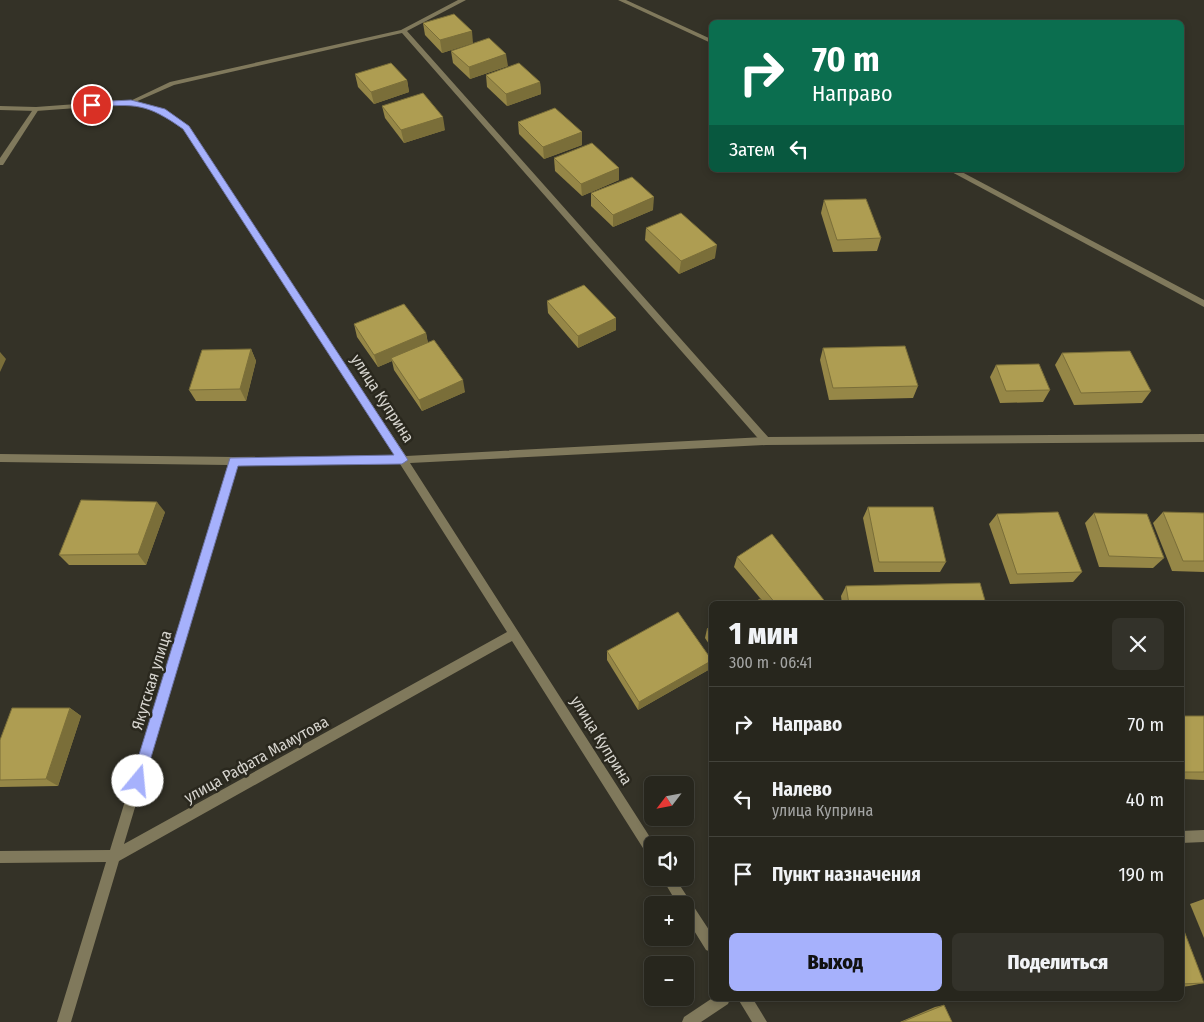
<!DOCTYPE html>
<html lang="ru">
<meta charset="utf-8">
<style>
:root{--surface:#27261d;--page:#33322a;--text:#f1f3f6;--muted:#a4a5a4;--line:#43433b;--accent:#a6b1fc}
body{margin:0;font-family:"Fira Sans Condensed",sans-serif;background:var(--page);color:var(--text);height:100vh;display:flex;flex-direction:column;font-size:19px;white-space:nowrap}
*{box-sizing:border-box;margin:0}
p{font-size:16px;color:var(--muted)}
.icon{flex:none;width:28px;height:28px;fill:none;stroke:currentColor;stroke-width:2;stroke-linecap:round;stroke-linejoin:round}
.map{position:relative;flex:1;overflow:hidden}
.drawer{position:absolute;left:709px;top:601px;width:475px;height:400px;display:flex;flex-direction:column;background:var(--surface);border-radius:8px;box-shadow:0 2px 8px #0003,0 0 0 1px var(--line)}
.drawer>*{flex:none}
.guide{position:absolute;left:709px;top:20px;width:475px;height:152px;border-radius:8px;box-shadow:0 2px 8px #0003,0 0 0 1px var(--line);background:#0b6e4f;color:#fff;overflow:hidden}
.needle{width:32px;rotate:238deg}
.buttons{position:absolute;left:644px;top:776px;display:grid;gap:10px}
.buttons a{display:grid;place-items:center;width:50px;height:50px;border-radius:8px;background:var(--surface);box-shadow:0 2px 8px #0003,0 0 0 1px var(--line);font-size:25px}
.pin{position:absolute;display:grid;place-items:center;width:42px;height:42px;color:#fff;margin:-21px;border:2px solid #fff;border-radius:50%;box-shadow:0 1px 5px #0007}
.me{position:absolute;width:55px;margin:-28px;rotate:17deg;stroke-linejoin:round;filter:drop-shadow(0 0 4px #0008)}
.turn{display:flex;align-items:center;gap:18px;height:105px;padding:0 20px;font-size:22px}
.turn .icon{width:65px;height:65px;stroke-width:2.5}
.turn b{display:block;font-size:35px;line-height:42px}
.then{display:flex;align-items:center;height:48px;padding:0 20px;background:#0003;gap:10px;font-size:19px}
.round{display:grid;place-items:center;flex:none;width:52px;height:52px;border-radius:8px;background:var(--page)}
.overview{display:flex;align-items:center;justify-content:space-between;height:85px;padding:0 20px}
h1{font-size:30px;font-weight:800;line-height:38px}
.action{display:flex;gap:10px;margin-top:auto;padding:10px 20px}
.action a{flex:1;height:58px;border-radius:8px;background:var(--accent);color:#111;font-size:20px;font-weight:800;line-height:58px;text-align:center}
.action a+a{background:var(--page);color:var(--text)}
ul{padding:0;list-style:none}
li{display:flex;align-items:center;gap:15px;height:75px;padding:0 20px;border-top:1px solid var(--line)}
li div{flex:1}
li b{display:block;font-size:19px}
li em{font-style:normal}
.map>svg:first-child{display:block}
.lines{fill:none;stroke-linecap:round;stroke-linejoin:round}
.lane{fill:#80795c;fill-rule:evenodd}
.street{fill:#80795c;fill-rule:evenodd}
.wall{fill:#968747}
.shaded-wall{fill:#7a6e39}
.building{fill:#ae9d52;stroke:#7a6e39}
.route{fill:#a6b1fc;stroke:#6c73a4}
.labels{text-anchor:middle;stroke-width:5;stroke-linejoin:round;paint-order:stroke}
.street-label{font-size:16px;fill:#d6d4ce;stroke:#2a281e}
</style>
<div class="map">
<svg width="1204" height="1022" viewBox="0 0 1204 1022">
<rect width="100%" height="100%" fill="#343227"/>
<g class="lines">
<!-- lane -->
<g class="lane">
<polygon points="458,0 466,0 407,31 769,438 771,441 769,444 763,444 402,33 174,85 133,103 128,102 170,82 401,30"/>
<polygon points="34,108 39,109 3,165 0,165 0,158"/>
</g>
<!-- street -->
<g class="street">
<polygon points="618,0 626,0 711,39 711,43"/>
<path d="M 131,100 L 164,109 L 188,127 L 406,456 L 766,437 L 1204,434 L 1204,442 L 766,445 L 410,463 L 655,845 L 652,845 L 652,858 L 648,856 L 512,641 L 119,861 L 71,1022 L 57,1022 L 106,862 L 0,863 L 0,851 L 110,850 L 228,465 L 0,462 L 0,454 L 234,457 L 395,456 L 183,129 L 160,111 L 131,104 L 36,111 L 0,110 L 0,106 L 36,107 ZM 400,464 L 507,632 L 124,844 L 238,465 Z"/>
<polygon points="948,170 958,170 1204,300 1204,307"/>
<polygon points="1204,830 1204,842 1181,843 1181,831"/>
<polygon points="662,878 675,878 711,933 711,952 706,950 685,916 685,905 678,905"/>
<polygon points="711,999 730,999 728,1004 701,1022 682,1022 684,1017"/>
<polygon points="738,999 753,999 767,1022 752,1022"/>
</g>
</g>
<!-- wall -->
<g class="wall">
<polygon points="423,23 473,43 442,53 425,35"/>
<polygon points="451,51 508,66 470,79 453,63"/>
<polygon points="355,74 407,80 409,92 374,104 358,87"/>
<polygon points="486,75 540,82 541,94 507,106 487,87"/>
<polygon points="382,106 445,130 404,143 385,118"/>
<polygon points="518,122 582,145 544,159 519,134"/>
<polygon points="554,158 619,180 582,196 555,171"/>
<polygon points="591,193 653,210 613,227 591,206"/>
<polygon points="824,200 881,238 877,251 833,252 821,213"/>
<polygon points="646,228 715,258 679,274 645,240"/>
<polygon points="547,301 616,330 578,348 548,313"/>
<polygon points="354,324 426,333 428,343 465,392 422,411 394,370 392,361 378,367 357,337"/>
<polygon points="823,348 918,386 913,398 829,400 820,360"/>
<polygon points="251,349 256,361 246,401 196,401 189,390"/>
<polygon points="1062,353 1151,391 1142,403 1074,405 1055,365"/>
<polygon points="996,365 1050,390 1043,402 1000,403 990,377"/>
<polygon points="868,507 946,562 940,572 874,572 863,518"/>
<polygon points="165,512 146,565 69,565 59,555"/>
<polygon points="1163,512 1204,513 1204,572 1172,571 1153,523"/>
<polygon points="1094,513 1164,558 1153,568 1099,567 1085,523"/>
<polygon points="997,514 1082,572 1073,582 1010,584 989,524"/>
<polygon points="737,557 827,604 765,604 734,567"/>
<polygon points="846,586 986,604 842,604 841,596"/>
<polygon points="711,626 711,647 705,638 707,629"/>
<polygon points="607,651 710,669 638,710 607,660"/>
<polygon points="70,708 81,716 58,786 0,787 0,740"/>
<polygon points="1181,716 1204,716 1204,780 1181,779"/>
<polygon points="1204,899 1204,938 1190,904"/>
<polygon points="1181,923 1204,983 1189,986 1181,987"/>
<polygon points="944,1005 952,1022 900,1022 935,1007"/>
</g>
<!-- shaded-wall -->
<g class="shaded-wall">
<polygon points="472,31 473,43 442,53 440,40"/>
<polygon points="506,54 508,66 470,79 469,67"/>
<polygon points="407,80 409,92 374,104 371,92"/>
<polygon points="540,82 541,94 507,106 506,94"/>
<polygon points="443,117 445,130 404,143 401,130"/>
<polygon points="582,132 582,145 544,159 543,147"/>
<polygon points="619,168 619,180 582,196 581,184"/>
<polygon points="654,197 653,210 613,227 613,215"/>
<polygon points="717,245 715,258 679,274 681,261"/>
<polygon points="616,318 616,330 578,348 578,336"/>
<polygon points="426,333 428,345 391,358 392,361 378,367 374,355"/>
<polygon points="251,349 256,361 246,401 240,389"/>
<polygon points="0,352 6,359 0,372"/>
<polygon points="463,380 465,392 422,411 419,400"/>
<polygon points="157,502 165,512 146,565 138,554"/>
<polygon points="711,661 710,669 638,710 639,702"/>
<polygon points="70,708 81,716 58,786 46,779"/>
</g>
<!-- building -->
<g class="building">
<polygon points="454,14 472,31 440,40 423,23"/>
<polygon points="489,38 506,54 469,67 451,51"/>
<polygon points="391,63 407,80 371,92 355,74"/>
<polygon points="519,63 540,82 506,94 486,75"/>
<polygon points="423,93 443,117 401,130 382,106"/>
<polygon points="555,108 582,132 543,147 518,122"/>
<polygon points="592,143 619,168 581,184 554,158"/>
<polygon points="632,177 654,197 613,215 591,193"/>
<polygon points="866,199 881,238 837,240 824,200"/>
<polygon points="681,213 717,245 681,261 646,228"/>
<polygon points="584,285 616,318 578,336 547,301"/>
<polygon points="404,304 426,333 374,355 354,324"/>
<polygon points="434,340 463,380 419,400 391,358"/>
<polygon points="905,346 918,386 833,388 823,348"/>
<polygon points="251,349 240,389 189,390 202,350"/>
<polygon points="1130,351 1151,391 1081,393 1062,353"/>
<polygon points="1039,364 1050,390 1006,391 996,365"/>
<polygon points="81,500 157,502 138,554 59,555"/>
<polygon points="868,507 933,507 946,562 879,562"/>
<polygon points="1058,512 1082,572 1017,574 997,514"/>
<polygon points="1163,512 1204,513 1204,561 1183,561"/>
<polygon points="1094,513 1147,514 1164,558 1109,556"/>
<polygon points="772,534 827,604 776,604 737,557"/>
<polygon points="980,583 986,604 849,604 846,586"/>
<polygon points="760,599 763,604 752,604"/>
<polygon points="678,612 711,659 711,661 639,702 607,651"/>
<polygon points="711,626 711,635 707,629"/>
<polygon points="12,708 70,708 46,779 0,780 0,740"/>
<rect x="1181" y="716" width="23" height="56"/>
<polygon points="1181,923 1204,983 1181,984"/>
<polygon points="944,1005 952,1022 902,1022"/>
</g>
<!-- route -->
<path class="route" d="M 131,100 L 165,109 L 189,126 L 408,460 L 402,464 L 238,466 L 144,781 L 142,786 L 138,788 L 133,786 L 131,781 L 230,458 L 394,455 L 183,129 C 146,103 136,104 92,107 L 88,105 L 92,102 Z"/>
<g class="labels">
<!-- street labels -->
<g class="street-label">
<text transform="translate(383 398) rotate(57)" y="6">улица Куприна</text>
<text transform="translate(151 680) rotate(-73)" y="6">Якутская улица</text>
<text transform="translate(602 740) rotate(58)" y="6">улица Куприна</text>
<text transform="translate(256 759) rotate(-29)" y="6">улица Рафата Мамутова</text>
</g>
</g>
</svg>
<div class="buttons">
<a><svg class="needle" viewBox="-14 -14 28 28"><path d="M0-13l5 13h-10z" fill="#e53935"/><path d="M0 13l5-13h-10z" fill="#a4a5a4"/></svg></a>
<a><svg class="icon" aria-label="sound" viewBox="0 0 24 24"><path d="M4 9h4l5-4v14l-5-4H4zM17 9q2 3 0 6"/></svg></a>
<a>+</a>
<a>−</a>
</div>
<div class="pin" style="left:92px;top:105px;background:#d93025"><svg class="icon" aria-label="arrive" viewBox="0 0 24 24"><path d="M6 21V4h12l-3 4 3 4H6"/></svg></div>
<svg class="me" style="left:138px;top:781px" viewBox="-20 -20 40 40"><circle r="19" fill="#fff"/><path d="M0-13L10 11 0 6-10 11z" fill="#a6b1fc"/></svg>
<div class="guide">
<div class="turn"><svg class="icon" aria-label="right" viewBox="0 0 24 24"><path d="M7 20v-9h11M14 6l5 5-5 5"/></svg><div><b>70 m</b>Направо</div></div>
<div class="then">Затем<svg class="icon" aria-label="left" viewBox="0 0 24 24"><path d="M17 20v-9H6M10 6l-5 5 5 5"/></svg></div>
</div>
<section class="drawer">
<div class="overview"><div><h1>1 мин</h1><p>300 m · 06:41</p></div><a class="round"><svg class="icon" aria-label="close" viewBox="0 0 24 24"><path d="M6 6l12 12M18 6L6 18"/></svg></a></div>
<ul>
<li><svg class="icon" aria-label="right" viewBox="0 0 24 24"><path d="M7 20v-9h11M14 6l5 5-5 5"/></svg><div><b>Направо</b></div><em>70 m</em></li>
<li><svg class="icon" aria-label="left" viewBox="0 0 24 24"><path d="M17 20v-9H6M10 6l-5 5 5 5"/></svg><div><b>Налево</b><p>улица Куприна</p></div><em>40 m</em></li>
<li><svg class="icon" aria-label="arrive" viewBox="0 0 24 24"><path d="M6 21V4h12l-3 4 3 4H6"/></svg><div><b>Пункт назначения</b></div><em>190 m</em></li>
</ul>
<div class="action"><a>Выход</a><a>Поделиться</a></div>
</section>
</div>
